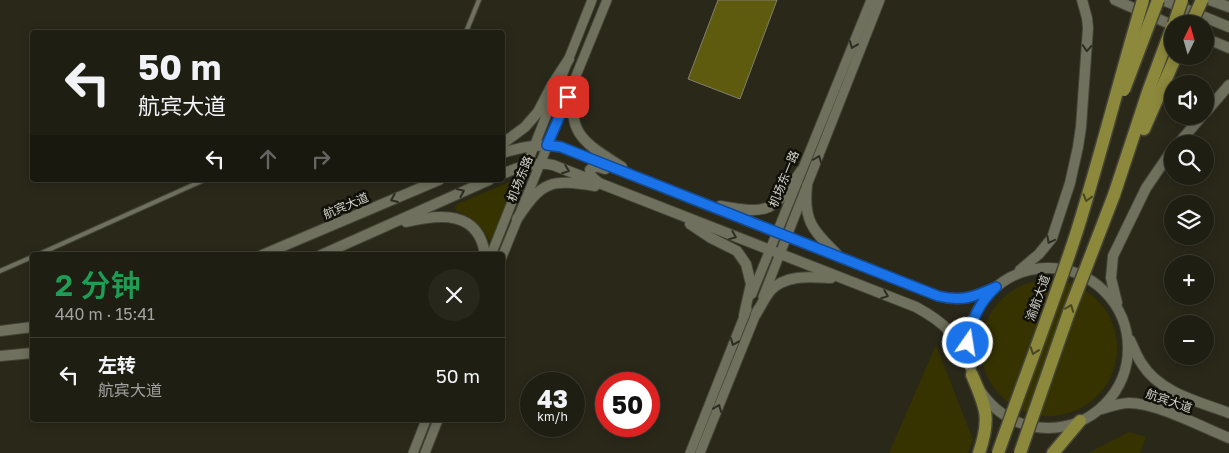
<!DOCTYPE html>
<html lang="zh">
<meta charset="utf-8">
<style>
:root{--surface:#1f1e13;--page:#27271c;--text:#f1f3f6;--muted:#a1a2a0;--line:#3c3c33}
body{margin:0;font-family:"Golos Text","Noto Sans SC",sans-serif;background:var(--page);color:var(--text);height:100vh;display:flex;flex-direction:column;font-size:19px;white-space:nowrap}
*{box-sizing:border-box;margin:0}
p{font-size:16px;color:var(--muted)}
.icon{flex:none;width:28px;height:28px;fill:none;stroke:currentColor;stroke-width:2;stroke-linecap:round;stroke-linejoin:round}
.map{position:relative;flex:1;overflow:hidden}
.sheet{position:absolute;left:30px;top:252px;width:475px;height:170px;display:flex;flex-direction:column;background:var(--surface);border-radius:5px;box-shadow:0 2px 12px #0003,0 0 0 1px var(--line)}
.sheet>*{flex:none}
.guide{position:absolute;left:30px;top:30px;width:475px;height:152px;border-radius:5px;box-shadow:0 2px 12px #0003,0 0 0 1px var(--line);background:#1f1e13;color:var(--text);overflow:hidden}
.needle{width:32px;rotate:5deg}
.fabs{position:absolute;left:1164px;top:15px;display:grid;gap:10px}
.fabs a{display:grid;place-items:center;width:50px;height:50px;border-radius:50%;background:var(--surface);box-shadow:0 2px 12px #0003,0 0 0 1px var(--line);font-size:25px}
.speed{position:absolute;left:520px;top:372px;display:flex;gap:10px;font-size:25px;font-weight:700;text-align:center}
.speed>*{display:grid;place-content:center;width:65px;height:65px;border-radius:50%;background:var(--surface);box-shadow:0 2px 12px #0003,0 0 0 1px var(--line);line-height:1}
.speed small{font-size:12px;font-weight:400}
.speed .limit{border:8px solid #d22;background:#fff;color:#111}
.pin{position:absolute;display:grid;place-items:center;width:42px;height:42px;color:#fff;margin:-21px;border-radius:10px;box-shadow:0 2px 8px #0006}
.me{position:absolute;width:55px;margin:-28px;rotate:13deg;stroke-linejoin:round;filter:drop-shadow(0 0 4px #0008)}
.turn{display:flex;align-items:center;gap:18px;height:105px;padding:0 25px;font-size:22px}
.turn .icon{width:65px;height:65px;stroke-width:2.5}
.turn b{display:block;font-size:35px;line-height:42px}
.lanes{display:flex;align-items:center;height:48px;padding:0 25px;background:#0003;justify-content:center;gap:25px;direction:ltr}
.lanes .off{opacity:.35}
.round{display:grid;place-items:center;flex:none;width:52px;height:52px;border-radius:26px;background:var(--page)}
.head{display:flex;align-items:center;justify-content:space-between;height:85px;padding:0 25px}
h1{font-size:30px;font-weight:600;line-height:38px;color:#1e9e55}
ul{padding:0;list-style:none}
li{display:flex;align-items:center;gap:15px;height:75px;padding:0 25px;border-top:1px solid var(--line)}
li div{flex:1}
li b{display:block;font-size:19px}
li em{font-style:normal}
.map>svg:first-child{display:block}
.green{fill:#363301}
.building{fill:#5e5a0e;stroke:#80806e}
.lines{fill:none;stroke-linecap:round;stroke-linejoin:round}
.service-casing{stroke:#444437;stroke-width:6}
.tertiary-casing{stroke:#444437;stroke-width:11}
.secondary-casing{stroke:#444437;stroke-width:12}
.trunk-casing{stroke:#444437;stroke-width:15}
.service{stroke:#70705e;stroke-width:4}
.tertiary{stroke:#70705e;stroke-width:9}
.secondary{stroke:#70705e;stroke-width:10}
.trunk{stroke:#8c883c;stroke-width:12}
.trunk-bridge-casing{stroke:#444437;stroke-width:15;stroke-linecap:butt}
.trunk-bridge{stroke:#8c883c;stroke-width:12}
.oneway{stroke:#2e2d23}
.oneway2{stroke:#484620}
.route-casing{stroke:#114b97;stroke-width:12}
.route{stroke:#1a73e8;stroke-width:9}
.labels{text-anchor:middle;stroke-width:5;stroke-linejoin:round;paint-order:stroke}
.street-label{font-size:12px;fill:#d4d4ca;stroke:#11100a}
</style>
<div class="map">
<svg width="1229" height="453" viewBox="0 0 1229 453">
<rect width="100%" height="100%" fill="#292819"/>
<!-- green -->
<g class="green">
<path d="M 509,182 L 513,186 L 491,241 L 489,240 C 482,226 471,216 456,211 L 455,205 Z"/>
<circle cx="1049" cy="348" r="68"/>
<polygon points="936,345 973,440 968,453 889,453"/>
<polygon points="1129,432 1146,437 1140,453 1088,453"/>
</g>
<!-- building -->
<polygon class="building" points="718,0 777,0 740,99 688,79"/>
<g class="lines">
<defs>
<g id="service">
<polyline points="466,32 479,0"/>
<polyline points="37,255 204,180"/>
<polyline points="0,271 32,257"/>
</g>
<g id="tertiary">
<polyline points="491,255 592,0"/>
<polyline points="502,257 607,0"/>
<polyline points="752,294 871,0"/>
<polyline points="763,297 880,0"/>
<polyline points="413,453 426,420"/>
<polyline points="425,453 438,420"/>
<polyline points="690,453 747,309"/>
<polyline points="700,453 758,309"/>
</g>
<g id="secondary">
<polyline points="1115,0 1172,25"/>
<polyline points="1163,0 1229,27"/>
<polyline points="1210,0 1229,7"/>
<polyline points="1205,38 1229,48"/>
<path d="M 575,81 C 567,134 580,140 622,167"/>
<polyline points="1205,113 1229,85"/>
<polyline points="502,144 525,127 538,112 552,85 569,59"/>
<polyline points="1178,144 1202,116"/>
<path d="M 502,153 C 522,147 541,143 561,147 L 938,296 C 962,302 974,297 996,287"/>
<path d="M 502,174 C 519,167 534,161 553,165 L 916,307 C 947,324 955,334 969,365"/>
<polyline points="598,182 591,176 590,170 595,166 605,169"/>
<path d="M 807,186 C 803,220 813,231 837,254"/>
<path d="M 720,206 C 770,215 774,211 801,171"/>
<path d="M 517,219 C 542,181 550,179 595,186"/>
<path d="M 406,222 C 440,214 479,210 485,255"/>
<polyline points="690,224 711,238 737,251 746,264 751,284 744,315"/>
<polyline points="262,255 439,180"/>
<polyline points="321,255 489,180"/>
<circle cx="1048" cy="348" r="80"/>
<polyline points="1020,270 1039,254 1052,238 1070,183 1078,147 1081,127 1088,28 1087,18 1082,0"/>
<polyline points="1117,303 1111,278 1113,256 1146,188 1172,150"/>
<path d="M 756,314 C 761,306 765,297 771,290 C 787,274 811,277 831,278"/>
<polyline points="0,331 32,327"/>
<path d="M 1130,340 C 1134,348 1137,357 1142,364 C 1160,393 1200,402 1229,413"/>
<polyline points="0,356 32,353"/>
<path d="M 1102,409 C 1111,406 1120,403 1129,403 C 1157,403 1202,427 1229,438"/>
</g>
<g id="trunk">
<polyline points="1144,129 1176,56"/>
<polyline points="1114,195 1149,89 1172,27"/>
<path d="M 972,375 C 986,408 991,418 979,453"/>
<polyline points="1053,453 1080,421"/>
</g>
</defs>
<!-- service casing -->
<use href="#service" class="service-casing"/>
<!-- tertiary casing -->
<use href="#tertiary" class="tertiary-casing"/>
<!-- secondary casing -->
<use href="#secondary" class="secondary-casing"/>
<!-- trunk casing -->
<use href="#trunk" class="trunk-casing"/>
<!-- service -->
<use href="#service" class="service"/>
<!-- tertiary -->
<use href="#tertiary" class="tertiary"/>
<!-- secondary -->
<use href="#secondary" class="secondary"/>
<!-- trunk -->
<use href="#trunk" class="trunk"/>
<defs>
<g id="trunk-bridge">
<polyline points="1174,24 1182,0"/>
<polyline points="1191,24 1202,0"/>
<polyline points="1124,90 1158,0"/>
<path d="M 998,453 C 1024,379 1053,305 1077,231 C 1101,154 1120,77 1143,0"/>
<polyline points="1020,453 1069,312 1114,195"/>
</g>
</defs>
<!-- trunk-bridge casing -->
<use href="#trunk-bridge" class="trunk-bridge-casing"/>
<!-- trunk-bridge -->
<use href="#trunk-bridge" class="trunk-bridge"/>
</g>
<!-- one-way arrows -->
<defs><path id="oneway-chevron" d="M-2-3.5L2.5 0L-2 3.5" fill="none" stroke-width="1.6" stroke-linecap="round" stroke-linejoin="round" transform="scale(1.25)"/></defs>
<g class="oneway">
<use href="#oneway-chevron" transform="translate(853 45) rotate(112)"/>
<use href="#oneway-chevron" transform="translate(1087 48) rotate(94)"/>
<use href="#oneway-chevron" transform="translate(818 159) rotate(-69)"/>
<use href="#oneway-chevron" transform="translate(566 170) rotate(21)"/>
<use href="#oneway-chevron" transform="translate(461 192) rotate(-24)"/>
<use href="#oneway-chevron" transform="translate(394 199) rotate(157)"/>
<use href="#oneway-chevron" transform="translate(733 236) rotate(22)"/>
<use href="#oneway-chevron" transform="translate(1050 240) rotate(118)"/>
<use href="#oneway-chevron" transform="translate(885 295) rotate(21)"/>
<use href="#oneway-chevron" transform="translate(734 342) rotate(112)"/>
<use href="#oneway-chevron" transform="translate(718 408) rotate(-68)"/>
</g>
<g class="oneway2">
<use href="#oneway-chevron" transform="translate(1087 198) rotate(107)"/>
<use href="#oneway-chevron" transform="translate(1070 308) rotate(-69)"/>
<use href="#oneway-chevron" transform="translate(1034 351) rotate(110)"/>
</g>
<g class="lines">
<defs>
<path id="route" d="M 568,97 L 547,145 L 561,147 L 938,296 C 962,302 974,297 996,287 C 979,303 971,320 968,343"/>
</defs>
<!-- route casing -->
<use href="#route" class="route-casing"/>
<!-- route -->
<use href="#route" class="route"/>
</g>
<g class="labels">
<!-- street labels -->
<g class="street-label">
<text transform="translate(520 179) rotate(-68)" y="4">机场东路</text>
<text transform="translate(784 179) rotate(-68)" y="4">机场东一路</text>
<text transform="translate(346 206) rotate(-23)" y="4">航宾大道</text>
<text transform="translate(1038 298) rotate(-70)" y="4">渝航大道</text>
<text transform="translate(1169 401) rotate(19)" y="4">航宾大道</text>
</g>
</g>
</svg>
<div class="fabs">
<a><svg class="needle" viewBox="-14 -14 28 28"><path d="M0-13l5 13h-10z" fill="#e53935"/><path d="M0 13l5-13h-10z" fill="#a1a2a0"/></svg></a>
<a><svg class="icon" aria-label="sound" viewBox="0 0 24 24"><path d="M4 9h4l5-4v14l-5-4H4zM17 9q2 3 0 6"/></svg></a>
<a><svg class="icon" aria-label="search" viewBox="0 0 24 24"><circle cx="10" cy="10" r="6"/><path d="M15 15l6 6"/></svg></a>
<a><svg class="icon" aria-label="layers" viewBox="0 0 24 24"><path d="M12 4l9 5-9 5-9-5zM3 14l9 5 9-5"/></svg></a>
<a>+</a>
<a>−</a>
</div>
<div class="speed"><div>43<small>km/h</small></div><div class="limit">50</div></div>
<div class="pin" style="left:568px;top:97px;background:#d93025"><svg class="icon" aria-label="arrive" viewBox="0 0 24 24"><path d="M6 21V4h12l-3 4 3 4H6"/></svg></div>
<svg class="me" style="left:968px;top:343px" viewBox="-20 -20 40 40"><circle r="17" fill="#1a73e8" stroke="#fff" stroke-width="3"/><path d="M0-11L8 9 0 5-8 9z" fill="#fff"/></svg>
<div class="guide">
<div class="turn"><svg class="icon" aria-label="left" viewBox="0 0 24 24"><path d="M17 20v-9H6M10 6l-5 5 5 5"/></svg><div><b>50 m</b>航宾大道</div></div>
<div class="lanes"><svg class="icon" aria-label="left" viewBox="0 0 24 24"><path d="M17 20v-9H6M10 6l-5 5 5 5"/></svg><svg class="icon off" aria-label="ahead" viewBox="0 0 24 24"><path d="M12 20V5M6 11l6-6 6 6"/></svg><svg class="icon off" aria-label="right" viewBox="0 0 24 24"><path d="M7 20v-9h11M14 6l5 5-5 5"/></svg></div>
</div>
<section class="sheet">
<div class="head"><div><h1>2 分钟</h1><p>440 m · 15:41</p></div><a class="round"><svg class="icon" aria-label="close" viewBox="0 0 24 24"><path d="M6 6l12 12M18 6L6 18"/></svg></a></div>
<ul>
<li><svg class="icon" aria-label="left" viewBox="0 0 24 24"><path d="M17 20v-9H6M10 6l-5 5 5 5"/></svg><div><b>左转</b><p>航宾大道</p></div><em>50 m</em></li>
</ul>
</section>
</div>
